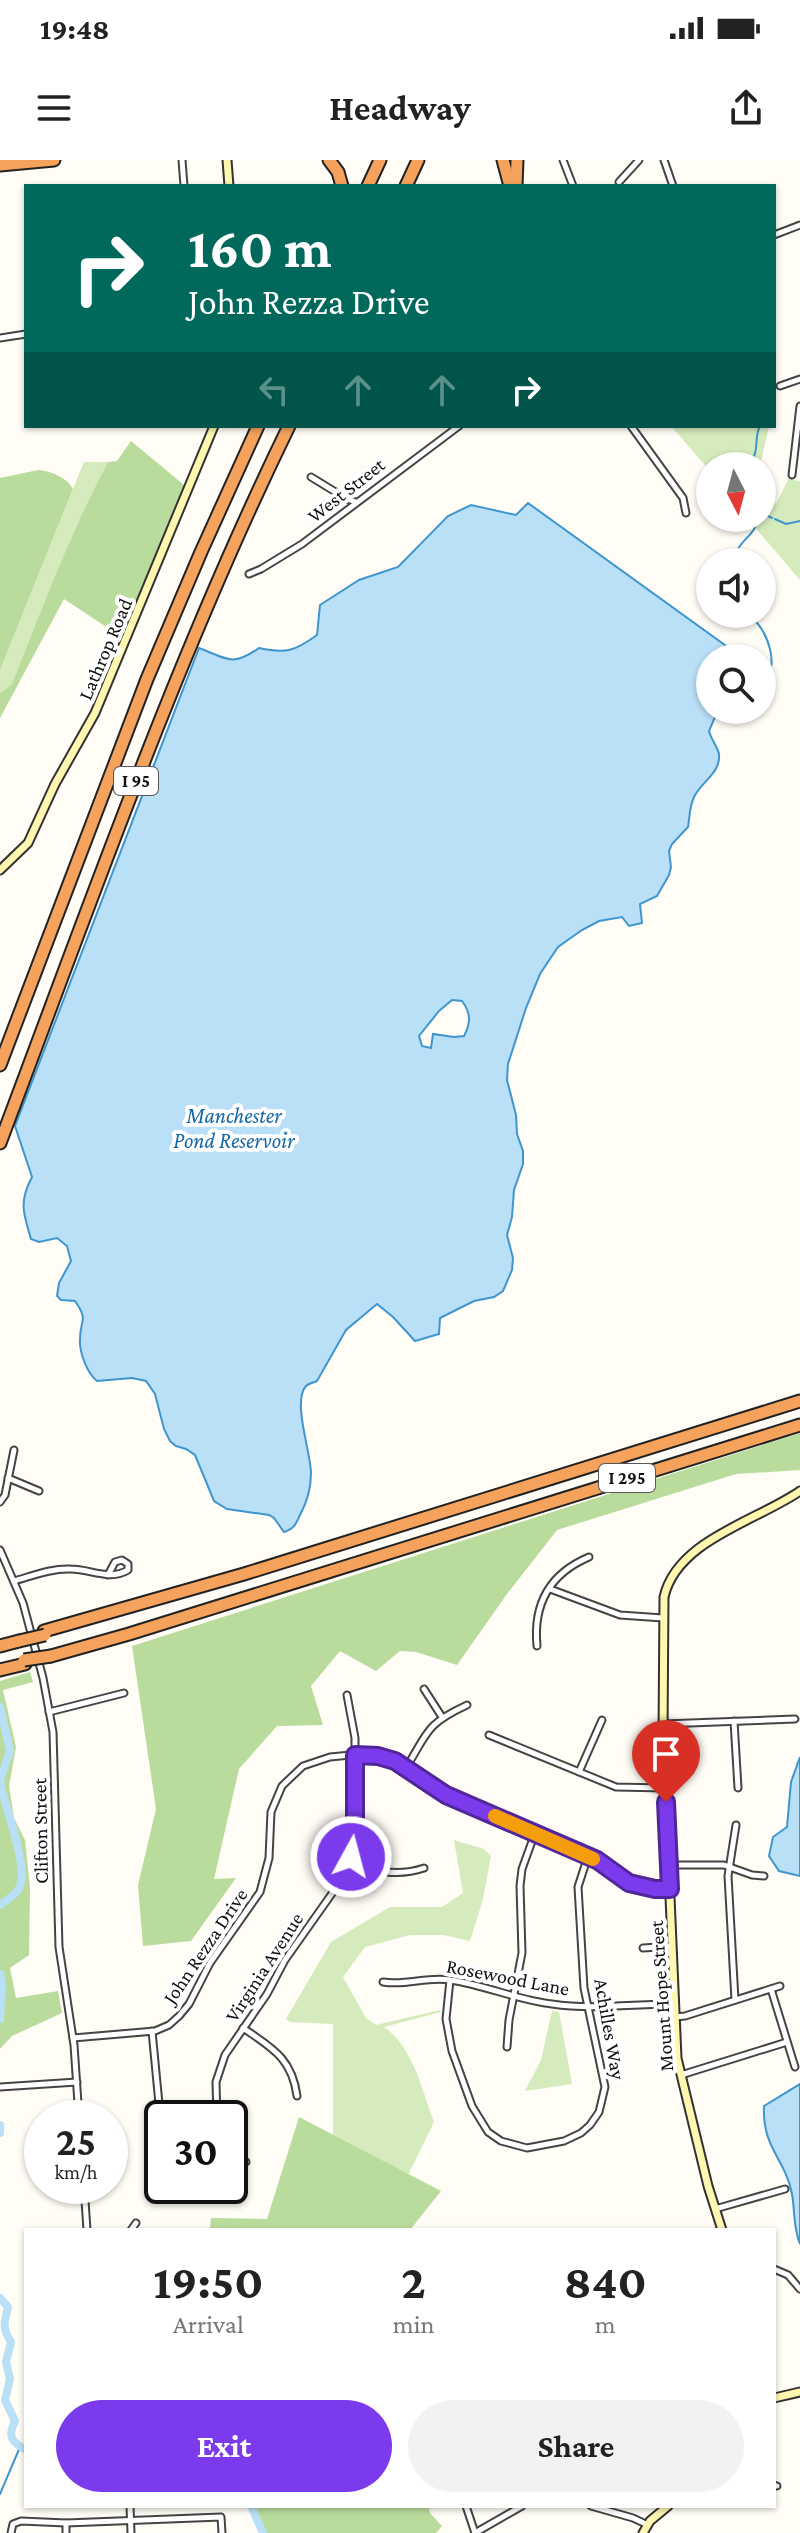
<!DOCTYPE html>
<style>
:root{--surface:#fff;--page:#f2f2f2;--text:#222;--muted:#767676;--accent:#7c3aed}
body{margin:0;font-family:"Crimson Pro",serif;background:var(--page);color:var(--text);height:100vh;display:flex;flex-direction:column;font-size:30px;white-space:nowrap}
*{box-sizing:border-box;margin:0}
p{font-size:26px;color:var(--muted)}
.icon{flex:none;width:44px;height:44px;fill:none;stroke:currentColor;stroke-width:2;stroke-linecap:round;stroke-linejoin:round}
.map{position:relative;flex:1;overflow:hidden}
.side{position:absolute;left:24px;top:2068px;width:752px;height:280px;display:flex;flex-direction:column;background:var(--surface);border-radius:0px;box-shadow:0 2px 6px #0004}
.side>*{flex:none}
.banner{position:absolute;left:24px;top:24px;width:752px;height:244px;border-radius:0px;box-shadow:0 2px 6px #0004;background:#00695c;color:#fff;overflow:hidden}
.needle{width:52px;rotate:174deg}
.buttons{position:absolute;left:696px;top:292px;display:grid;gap:16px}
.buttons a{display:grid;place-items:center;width:80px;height:80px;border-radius:50%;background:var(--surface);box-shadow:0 2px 6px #0004;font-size:40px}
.speed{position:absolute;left:24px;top:1940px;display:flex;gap:16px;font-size:40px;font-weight:700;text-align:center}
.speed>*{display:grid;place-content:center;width:104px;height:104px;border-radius:50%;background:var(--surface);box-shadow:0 2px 6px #0004;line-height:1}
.speed small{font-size:20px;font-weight:400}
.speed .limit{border:4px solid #111;border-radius:12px;background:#fff;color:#111}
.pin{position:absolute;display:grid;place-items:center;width:68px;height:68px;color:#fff;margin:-82px -34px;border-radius:50% 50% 50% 0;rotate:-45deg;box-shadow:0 0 8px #0007}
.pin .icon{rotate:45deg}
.me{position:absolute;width:88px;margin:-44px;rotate:7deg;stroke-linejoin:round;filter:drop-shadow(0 0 6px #0008)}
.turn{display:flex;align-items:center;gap:28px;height:168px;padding:0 32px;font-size:36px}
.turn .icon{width:104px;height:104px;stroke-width:2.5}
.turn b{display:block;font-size:56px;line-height:68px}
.lanes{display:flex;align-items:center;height:76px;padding:0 32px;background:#0003;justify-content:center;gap:40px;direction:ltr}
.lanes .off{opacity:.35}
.eta{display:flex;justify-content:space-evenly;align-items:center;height:136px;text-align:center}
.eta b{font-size:48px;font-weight:700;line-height:56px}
.primary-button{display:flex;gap:16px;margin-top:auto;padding:16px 32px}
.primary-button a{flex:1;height:92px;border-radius:48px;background:var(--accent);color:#fff;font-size:32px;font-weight:700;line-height:92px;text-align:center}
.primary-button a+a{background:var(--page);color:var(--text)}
.status{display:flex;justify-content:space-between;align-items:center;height:56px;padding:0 40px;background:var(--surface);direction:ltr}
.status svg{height:22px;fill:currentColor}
header{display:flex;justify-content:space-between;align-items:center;height:104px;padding:0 32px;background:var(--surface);font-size:36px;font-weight:700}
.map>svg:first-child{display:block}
.green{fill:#d5ebbd}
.forest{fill:#b9dc9c}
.water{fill:#b9e0f7;stroke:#3f96cf;stroke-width:2;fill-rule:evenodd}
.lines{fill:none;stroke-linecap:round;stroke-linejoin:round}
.stream{stroke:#3f96cf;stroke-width:2}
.river{stroke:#b9e0f7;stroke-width:8}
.street-casing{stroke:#444;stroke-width:9}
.secondary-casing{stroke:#333;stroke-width:11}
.highway-casing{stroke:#222;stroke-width:15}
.street{stroke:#fff;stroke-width:5}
.secondary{stroke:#fff6b0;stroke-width:7}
.highway{stroke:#f5a25d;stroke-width:11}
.highway-bridge-casing{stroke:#222;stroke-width:15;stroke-linecap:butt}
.highway-bridge{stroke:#f5a25d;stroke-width:11}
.route-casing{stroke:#51269a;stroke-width:20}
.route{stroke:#7c3aed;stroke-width:14}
.slow{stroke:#f59e0b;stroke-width:14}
.labels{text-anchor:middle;stroke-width:8;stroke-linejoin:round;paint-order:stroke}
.shield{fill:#fff;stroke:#585858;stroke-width:2}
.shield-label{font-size:18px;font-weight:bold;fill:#111}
.street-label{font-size:20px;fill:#111;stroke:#fff}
.water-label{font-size:22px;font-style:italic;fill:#1768a6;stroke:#fff}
</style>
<div class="status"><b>19:48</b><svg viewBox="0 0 49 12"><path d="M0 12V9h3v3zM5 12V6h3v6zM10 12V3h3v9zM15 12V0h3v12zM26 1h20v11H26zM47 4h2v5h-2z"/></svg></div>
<header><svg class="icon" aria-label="menu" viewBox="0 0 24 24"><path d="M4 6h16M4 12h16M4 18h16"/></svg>Headway<svg class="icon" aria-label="share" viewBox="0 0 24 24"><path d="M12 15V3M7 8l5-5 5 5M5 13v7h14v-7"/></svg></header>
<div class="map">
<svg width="800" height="2373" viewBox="0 0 800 2373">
<rect width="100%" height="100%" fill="#fffdf5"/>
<!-- green -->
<g class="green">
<polygon points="671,266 769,266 760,306 710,306 710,311"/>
<path d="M 84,302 L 108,302 C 70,373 42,448 12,524 L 0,533 L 0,510 Z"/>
<polygon points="793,310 793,320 800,321 800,420 747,358 762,358 762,322 765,331 776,344"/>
<path d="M 454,1680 L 484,1689 L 491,1696 L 483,1739 L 470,1781 L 443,1775 L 410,1775 L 365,1787 L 343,1817 L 366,1858 L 376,1865 L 440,1850 L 441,1852 L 384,1867 C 413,1887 422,1930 434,1962 L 408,2015 L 333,1975 L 333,1864 L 290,1862 L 286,1859 L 331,1782 L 390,1747 L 442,1747 L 463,1733 Z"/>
<polygon points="552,1851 559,1852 572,1924 525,1931 541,1900"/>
</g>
<!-- forest -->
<g class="forest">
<path d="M 131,281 L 184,325 L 123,478 L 64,439 L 0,558 L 0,533 L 12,524 C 42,448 70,373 108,302 L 117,301 Z"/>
<path d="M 38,310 C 51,311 66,317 73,329 L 0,510 L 0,318 Z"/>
<polygon points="800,1273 800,1310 736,1314 557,1370 507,1434 457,1505 416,1492 400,1491 376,1511 340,1491 311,1526 323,1565 277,1566 239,1609 214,1719 236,1718 191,1781 143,1786 138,1725 156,1649 132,1486"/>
<polygon points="30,1512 33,1522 3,1530 16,1587 9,1626 14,1658 25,1680 30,1728 29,1795 10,1808 16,1838 58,1831 62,1853 12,1876 0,1889 0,1521"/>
<polygon points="299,1957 441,2031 410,2070 210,2070 211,2058 267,2059"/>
<polygon points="253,2346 428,2346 430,2353 442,2366 436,2373 267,2373"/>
</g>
<!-- water -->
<g class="water">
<path d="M 528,343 L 740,496 L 741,498 L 710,498 L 710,550 L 718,550 L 709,571 C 711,579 717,586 719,594 C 721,613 701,622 694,637 C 689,648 690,656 688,667 L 672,684 L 669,691 L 671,707 L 669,715 L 657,736 L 640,744 L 642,763 L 629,766 L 622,757 L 599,761 L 582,770 L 558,787 L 540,814 L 526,848 L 508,904 L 507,920 L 516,955 L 517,974 L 523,991 L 523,1004 L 514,1030 L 512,1057 L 507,1075 L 513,1098 L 512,1110 L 503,1131 L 494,1137 L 474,1141 L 440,1158 L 439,1174 L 415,1181 L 393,1157 L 377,1144 L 346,1170 L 317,1221 C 314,1222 308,1224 306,1226 C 292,1241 311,1293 311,1313 C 311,1328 307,1342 300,1355 C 296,1364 294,1369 284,1372 L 274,1358 L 269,1355 L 227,1349 L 214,1341 L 195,1295 L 186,1289 L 176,1286 L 170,1281 L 164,1269 L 155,1234 L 146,1221 L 132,1218 L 97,1221 C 87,1213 79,1192 80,1179 C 80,1159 89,1161 75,1141 L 61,1140 L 57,1136 L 59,1123 L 71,1101 L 67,1086 L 57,1078 L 39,1082 L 31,1079 C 23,1053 19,1041 32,1017 L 15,966 L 199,488 C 228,499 232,507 259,488 C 286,494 295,491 317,475 L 320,445 L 359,420 L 398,407 L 448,356 L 471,345 L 516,355 ZM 452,840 L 462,841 C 471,853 471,863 464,876 L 454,877 L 433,874 L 431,888 L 422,886 L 419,876 L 439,851 Z"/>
<polygon points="800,1597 800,1716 779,1711 769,1696 773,1677 787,1667 791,1622"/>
<path d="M 800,1924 L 800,2084 C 793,2067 795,2051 792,2034 C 785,1998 762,1988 764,1946 Z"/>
</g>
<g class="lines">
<!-- stream -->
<g class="stream">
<path d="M 749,306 C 761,288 753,280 760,266"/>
<polyline points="762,353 772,358"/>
<polyline points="775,359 786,364 800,361"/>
<path d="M 731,402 C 734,398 736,393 738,389 C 745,377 756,373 758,358"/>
<path d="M 748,454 C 769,471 781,506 762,528"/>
<polyline points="0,2334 20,2287"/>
</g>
<!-- river -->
<g class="river">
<polyline points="0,1547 10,1591 0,1620"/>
<path d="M 0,1622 C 4,1645 30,1709 19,1728 C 15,1736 6,1740 0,1745"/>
<polyline points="0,1814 2,1824 0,1859"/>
<polyline points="0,1965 0,1973"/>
<path d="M 0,2138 L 8,2147 C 4,2163 2,2168 11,2182 L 6,2202 L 10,2219 L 5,2240 L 15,2261 C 7,2277 12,2282 26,2290"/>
<polyline points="251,2346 263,2373"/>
</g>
<defs>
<g id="street">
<polyline points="182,0 184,26"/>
<polyline points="563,0 573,26"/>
<polyline points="664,0 673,26"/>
<polyline points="619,22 639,0"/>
<polyline points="774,75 800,65"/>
<polyline points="0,178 26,174"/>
<polyline points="780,226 800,219"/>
<polyline points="631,266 683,338 686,353"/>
<polyline points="792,315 800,246"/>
<polyline points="311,317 347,339 356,342"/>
<polyline points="249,414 261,409 302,384 459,266"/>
<polyline points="8,1318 39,1331"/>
<polyline points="0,1342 5,1335 14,1290"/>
<polyline points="0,1390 23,1443 43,1518 53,1572 59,1787 74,1885 79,1958"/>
<path d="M 14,1421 C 32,1416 52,1408 71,1409 C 90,1409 110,1421 128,1410 L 128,1404 L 122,1400 L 115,1402 L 108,1415"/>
<polyline points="550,1429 620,1455 663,1458"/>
<path d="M 537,1486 C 533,1444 549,1414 589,1397"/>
<polyline points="424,1529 442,1557"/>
<polyline points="49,1552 124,1533"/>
<polyline points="734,1561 738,1628"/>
<polyline points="663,1564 795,1559"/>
<polyline points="489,1575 616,1627 665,1628"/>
<path d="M 406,1608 C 428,1572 426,1564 467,1545"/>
<polyline points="579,1612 602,1560"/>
<path d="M 350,1701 C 371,1713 401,1716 424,1708"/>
<polyline points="669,1705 724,1705 752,1715 764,1716"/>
<polyline points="643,1788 672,1786"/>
<polyline points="450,1820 446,1859 452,1891 472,1946 488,1972 501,1981 527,1988 564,1981 581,1973 590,1965 599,1952 605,1927 584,1828 578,1727 588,1696"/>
<path d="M 383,1822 C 406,1826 428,1816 450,1820 C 485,1825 517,1840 552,1844 C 592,1850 634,1844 674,1844"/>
<polyline points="771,1829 795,1907"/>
<polyline points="735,1840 728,1716 736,1665"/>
<polyline points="675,1857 685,1856 780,1826"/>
<path d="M 243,1868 C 272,1888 292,1898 297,1936"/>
<polyline points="152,1871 162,1975"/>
<polyline points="73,1878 155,1871 169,1865 179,1856 189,1844 210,1803 260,1732 269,1698 271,1652 282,1626 303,1606 330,1597 361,1594 378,1596 395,1601 446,1635 597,1700 629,1723 655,1729 670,1729"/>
<polyline points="507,1887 509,1860 522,1793 520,1726 522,1709 535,1673"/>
<polyline points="681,1915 787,1882"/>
<polyline points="0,1927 77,1922"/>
<polyline points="159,1950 215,1946"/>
<polyline points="217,1958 216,1922 225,1895 267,1834 285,1800 338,1725 351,1697 355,1664 355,1578 347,1535"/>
<polyline points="230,1988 246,2002"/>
<polyline points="84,2026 87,2070"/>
<polyline points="715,2049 785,2029"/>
<polyline points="131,2070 136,2063"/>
<polyline points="774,2109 788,2115 800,2129"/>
<polyline points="774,2325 777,2326"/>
<polyline points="130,2346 131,2373"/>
<polyline points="466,2346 475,2373"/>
<polyline points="591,2346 633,2358 648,2365"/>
<polyline points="66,2363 66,2373"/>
<polyline points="11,2373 13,2364 21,2361 66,2363 221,2357 222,2373"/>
<polyline points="475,2373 522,2346"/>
</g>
<g id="secondary">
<polyline points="227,0 229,26"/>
<polyline points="0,710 28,683 55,624 95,553 214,266"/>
<path d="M 722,2070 L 708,2026 L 677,1898 L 663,1576 L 664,1437 C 677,1380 757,1361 800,1331"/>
<polyline points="774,2238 800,2232"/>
<polyline points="643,2373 650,2361 668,2346"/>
</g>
<g id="highway">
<polyline points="329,0 338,12 342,26"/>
<polyline points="503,0 510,26"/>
<polyline points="0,5 54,0"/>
<polyline points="368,26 380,0"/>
<polyline points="406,26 418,0"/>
<polyline points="516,26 517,0"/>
<polyline points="0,905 147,519 201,392 258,266"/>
<path d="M 0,983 C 91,742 176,498 289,266"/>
<polyline points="44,1471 244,1414 800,1241"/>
<polyline points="0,1486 19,1481"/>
<polyline points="51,1496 129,1474 800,1265"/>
<polyline points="0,1510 25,1504"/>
</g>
</defs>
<!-- street casing -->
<use href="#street" class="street-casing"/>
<!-- secondary casing -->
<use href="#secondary" class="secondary-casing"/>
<!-- highway casing -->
<use href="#highway" class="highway-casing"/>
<!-- street -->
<use href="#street" class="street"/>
<!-- secondary -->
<use href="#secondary" class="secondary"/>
<!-- highway -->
<use href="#highway" class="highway"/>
<defs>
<g id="highway-bridge">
<polyline points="19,1481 45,1475"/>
<polyline points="24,1500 51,1496"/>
</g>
</defs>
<!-- highway-bridge casing -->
<use href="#highway-bridge" class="highway-bridge-casing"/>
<!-- highway-bridge -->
<use href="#highway-bridge" class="highway-bridge"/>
</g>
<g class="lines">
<defs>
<polyline id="route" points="351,1697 355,1664 355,1595 378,1596 395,1601 446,1635 597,1700 629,1723 655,1729 670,1729 666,1642"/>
</defs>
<!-- route casing -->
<use href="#route" class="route-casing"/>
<!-- route -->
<use href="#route" class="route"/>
<!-- slow -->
<polyline class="slow" points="495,1656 593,1699"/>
</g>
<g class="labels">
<!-- shield labels -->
<g class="shield">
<rect x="114" y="607" width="44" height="28" rx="6"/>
<rect x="599" y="1304" width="56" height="28" rx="6"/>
</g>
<g class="shield-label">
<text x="136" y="627">I 95</text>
<text x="627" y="1324">I 295</text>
</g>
<!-- street labels -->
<g class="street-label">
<text transform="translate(346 330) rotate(-38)" y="7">West Street</text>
<text transform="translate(105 489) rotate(-67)" y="7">Lathrop Road</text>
<text transform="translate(40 1671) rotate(-91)" y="7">Clifton Street</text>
<text transform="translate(205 1786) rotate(-56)" y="7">John Rezza Drive</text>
<text transform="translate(264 1807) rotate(-57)" y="7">Virginia Avenue</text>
<text transform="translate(508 1817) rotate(11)" y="7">Rosewood Lane</text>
<text transform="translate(661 1836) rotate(-94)" y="7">Mount Hope Street</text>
<text transform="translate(610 1869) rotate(80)" y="7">Achilles Way</text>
</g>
<!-- water labels -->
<g class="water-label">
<text x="234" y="963">Manchester<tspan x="234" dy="25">Pond Reservoir</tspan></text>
</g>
</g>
</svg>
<div class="buttons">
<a><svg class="needle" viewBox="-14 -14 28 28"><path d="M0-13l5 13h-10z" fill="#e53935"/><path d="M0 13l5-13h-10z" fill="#767676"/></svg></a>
<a><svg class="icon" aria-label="sound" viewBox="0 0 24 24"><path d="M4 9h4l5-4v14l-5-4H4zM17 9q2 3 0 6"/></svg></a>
<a><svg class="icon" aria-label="search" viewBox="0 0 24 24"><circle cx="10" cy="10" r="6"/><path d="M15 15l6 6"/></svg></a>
</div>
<div class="speed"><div>25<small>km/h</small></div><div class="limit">30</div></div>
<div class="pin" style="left:666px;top:1642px;background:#d93025"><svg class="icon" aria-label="arrive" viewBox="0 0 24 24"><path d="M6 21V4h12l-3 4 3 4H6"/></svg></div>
<svg class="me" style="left:351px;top:1697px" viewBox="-20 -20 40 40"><circle r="17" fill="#7c3aed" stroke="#fff" stroke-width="3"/><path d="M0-11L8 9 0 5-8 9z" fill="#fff"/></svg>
<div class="banner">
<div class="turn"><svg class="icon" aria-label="right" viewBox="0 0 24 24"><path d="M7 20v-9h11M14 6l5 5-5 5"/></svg><div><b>160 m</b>John Rezza Drive</div></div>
<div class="lanes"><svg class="icon off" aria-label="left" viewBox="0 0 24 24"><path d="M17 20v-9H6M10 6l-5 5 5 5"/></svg><svg class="icon off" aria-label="ahead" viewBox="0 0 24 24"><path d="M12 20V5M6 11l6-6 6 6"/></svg><svg class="icon off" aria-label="ahead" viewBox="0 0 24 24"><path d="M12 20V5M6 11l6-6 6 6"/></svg><svg class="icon" aria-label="right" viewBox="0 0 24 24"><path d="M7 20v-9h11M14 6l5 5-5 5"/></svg></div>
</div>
<section class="side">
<div class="eta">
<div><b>19:50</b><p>Arrival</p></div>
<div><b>2</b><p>min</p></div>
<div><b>840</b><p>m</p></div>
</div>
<div class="primary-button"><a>Exit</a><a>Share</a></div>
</section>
</div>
